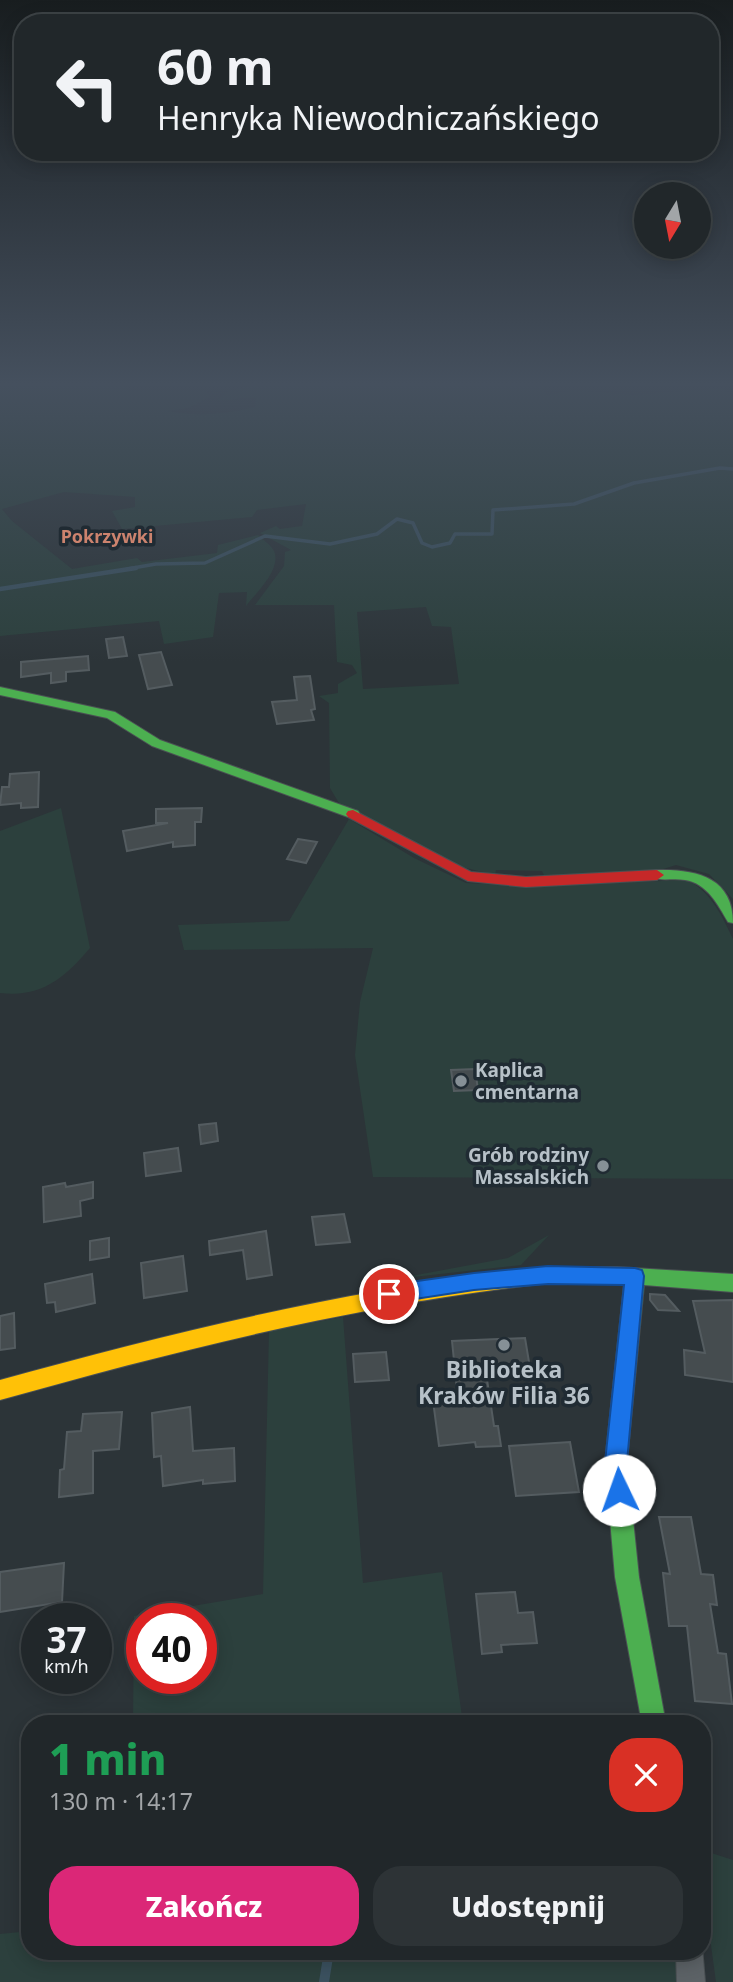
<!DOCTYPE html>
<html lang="pl">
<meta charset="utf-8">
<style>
:root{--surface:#21272a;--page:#2d3336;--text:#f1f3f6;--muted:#a2a5a8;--line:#3e4447;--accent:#db2777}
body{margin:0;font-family:"Noto Sans",sans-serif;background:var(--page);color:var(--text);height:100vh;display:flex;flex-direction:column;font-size:26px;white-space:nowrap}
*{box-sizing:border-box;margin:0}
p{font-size:23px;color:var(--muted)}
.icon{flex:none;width:38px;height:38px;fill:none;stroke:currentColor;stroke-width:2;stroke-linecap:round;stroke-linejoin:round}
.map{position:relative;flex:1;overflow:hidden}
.side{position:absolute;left:21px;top:1715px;width:690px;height:245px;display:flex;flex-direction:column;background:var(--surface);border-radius:28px;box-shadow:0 4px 18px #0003,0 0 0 2px var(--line)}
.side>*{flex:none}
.guide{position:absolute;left:14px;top:14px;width:705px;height:147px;border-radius:28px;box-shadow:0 4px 18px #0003,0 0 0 2px var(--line);background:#21272a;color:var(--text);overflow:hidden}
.needle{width:46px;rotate:190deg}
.fabs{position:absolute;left:634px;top:182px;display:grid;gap:14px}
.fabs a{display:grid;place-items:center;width:77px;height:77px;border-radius:50%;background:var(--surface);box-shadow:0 4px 18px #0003,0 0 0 2px var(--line);font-size:35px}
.speed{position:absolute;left:21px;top:1603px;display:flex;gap:14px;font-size:35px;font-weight:700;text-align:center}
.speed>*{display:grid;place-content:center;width:91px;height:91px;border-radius:50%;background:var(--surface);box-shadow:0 4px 18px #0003,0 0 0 2px var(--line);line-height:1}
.speed small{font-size:18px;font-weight:400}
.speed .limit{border:10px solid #d22;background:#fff;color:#111}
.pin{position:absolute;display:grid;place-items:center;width:60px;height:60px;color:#fff;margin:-30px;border:4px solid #fff;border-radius:50%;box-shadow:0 2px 7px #0007}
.me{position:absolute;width:77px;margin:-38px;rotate:357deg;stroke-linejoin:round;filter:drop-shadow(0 0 5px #0008)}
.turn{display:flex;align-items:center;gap:24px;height:147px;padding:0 28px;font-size:32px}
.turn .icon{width:91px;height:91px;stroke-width:2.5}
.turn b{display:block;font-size:49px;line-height:60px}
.round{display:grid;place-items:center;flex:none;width:74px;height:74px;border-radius:28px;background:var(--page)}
.head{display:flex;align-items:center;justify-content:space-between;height:119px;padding:0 28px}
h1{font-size:42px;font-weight:800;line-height:52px;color:#1e9e55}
.action{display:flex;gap:14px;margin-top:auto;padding:14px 28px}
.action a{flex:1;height:80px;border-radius:28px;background:var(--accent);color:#fff;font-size:28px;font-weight:800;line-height:80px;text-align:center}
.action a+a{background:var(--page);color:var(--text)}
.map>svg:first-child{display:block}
.green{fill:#2c403d;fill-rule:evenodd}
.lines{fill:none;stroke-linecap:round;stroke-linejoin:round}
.stream-far2{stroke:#3b515f;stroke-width:3.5}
.stream-far1{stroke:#3b515f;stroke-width:4.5}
.stream{stroke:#3b515f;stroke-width:10}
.building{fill:#454c4f;stroke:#545c60;stroke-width:2}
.street-casing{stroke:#4a5053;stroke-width:2}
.fast-casing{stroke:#4a5053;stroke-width:2}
.slow-casing{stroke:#4a5053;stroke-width:2}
.jam-casing{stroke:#4a5053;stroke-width:2}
.street{fill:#5c6266;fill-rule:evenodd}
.fast{fill:#4caf50;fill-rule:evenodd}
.slow{fill:#ffc107;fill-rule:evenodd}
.jam{fill:#c62828;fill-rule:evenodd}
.route{fill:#1a73e8;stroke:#114b97;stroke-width:2}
.poi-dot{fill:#869096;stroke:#202b33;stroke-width:2.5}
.labels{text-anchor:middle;stroke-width:7;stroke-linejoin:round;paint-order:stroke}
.far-neighbourhood-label{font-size:18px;font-weight:bold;fill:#cc836e;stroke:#202b33}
.poi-label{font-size:19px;font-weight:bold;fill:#b7c1c8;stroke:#202b33;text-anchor:start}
.near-poi-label{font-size:23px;font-weight:bold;fill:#b7c1c8;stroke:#202b33}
</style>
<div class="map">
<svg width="733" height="1982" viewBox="0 0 733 1982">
<rect width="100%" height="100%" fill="#2c3438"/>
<!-- green -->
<g class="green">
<path d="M 0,385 L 124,385 L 127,389 L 135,391 L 205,390 L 210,397 L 188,408 L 168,411 C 197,417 227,414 255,407 L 256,397 L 217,401 L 228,391 L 256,385 L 542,385 L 546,395 L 575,390 L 633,395 L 723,388 L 733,397 L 733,899 L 709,874 L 676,865 L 657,871 L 545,877 L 542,871 L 496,870 L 495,875 L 462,867 L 339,803 L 330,788 L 329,703 L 319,696 L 338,693 L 338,684 L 357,673 L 352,665 L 337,662 L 334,605 L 255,605 L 284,566 L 285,552 L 291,550 L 260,533 L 276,526 L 280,529 L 302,526 L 306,504 L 257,510 L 252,517 L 122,529 L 112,511 L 135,507 L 135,497 L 64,492 L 2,509 L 12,521 L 72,569 L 137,558 L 142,562 L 217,553 L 218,545 L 258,535 C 263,540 271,545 274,551 C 282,569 256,593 246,606 L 247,592 L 219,593 L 213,637 L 164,644 L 159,621 L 0,636 ZM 426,607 L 432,626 L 451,627 L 459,684 L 363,689 L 357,612 Z"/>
<path d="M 61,808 L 90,948 C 65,977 42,998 0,993 L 0,831 Z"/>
<path d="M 349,819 L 414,858 L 466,883 L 528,886 L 688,880 C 712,894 721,914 733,939 L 733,1179 L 373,1177 L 355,1055 L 360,1002 L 373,948 L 184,950 L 178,925 L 289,921 Z"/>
<polygon points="549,1235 521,1265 395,1279 508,1258"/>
<path d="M 343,1317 L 363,1583 L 442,1572 L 463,1724 L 133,1724 L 134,1616 L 263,1594 L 269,1331 ZM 142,1619 L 201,1619 L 201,1678 L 142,1678 Z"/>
<polygon points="702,1850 733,1860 733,1982 716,1982 702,1879"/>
<polygon points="30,1931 30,1951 675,1951 677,1982 0,1982 0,1934"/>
</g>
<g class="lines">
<!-- stream-far2 -->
<polyline class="stream-far2" points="127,569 156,564 205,563 265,536 330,544 377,534 397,519 413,523 422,543 432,547 450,543 455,534 492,534 493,510 574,504 634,483 720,468 733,469"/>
<!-- stream-far1 -->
<polyline class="stream-far1" points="0,589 136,568"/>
<!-- stream -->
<g class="stream">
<polyline points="629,1951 637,1955"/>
<polyline points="324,1982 329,1951"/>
</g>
</g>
<!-- building -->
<g class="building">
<polygon points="123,637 127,656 109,658 106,639"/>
<polygon points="161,652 172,685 148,689 139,655"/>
<polygon points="88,656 89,670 66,672 66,681 51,683 51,673 21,677 21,662"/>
<polygon points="310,676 315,709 311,710 314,720 277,724 272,702 297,700 294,677"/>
<polygon points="39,772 38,807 21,808 21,803 0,805 2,787 9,787 10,774"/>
<polygon points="202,808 201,822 195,822 195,845 173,847 173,842 127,851 123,831 168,823 156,823 156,809"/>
<polygon points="298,839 317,842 306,863 287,859"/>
<polygon points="475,1069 478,1090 454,1091 451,1070"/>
<polygon points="216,1123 218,1141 201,1144 199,1125"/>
<polygon points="178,1148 181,1171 146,1176 144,1153"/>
<polygon points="93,1182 93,1198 80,1201 81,1216 44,1222 43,1187 65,1183 66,1187"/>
<polygon points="344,1214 350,1242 316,1245 312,1217"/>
<polygon points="266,1231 272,1275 247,1279 243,1250 210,1255 209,1241"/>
<polygon points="109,1238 109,1257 90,1260 90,1241"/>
<polygon points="183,1256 187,1291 144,1298 141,1263"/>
<polygon points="92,1274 95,1303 56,1312 55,1302 47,1303 45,1284"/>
<polygon points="650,1294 665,1295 679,1311 658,1310 650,1300"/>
<polygon points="733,1300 733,1382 685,1375 684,1350 705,1353 693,1301"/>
<polygon points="14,1313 15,1348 0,1350 0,1316"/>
<polygon points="525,1338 531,1374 486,1373 494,1426 498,1426 501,1446 476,1447 475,1442 439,1446 432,1393 457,1390 452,1341"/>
<polygon points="386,1352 389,1380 355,1382 353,1354"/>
<polygon points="190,1407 193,1451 234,1448 235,1481 203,1484 203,1480 163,1486 161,1456 154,1457 152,1413"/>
<polygon points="122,1412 119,1449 93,1451 93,1493 59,1497 60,1470 64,1469 67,1432 81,1431 83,1414"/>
<polygon points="570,1442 579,1492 516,1496 509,1446"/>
<polygon points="659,1517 691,1517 701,1574 713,1575 717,1605 710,1604 718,1653 726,1654 732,1704 695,1701 687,1626 669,1626 663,1573 670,1574"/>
<polygon points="64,1563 62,1602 0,1612 0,1572"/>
<polygon points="515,1592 518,1613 533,1612 537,1643 501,1645 502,1652 482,1654 476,1594"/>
</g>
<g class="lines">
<defs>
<polygon id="street" points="702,1946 705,1982 677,1982 676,1951 702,1951"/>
<g id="fast">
<polygon points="0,687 115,712 160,740 358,811 360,814 358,817 348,817 152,746 107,718 0,695"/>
<path d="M 657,870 C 696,869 733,877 733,923 L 728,922 C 718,905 707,883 685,880 C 674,878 663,881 652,878 L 650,875 L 652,872 Z"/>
<polygon points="549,1267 617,1267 733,1274 733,1292 644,1285 627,1462 639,1577 666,1724 642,1724 615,1577 605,1462 624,1284 549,1283 542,1281 539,1275 542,1269"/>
</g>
<path id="slow" d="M 549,1267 L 556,1269 L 559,1275 L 556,1281 L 549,1283 C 362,1304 181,1349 0,1400 L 0,1380 C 181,1330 362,1286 549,1267 Z"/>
<polygon id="jam" points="353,810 471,872 526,877 657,870 664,875 657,880 526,887 468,881 348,817 346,814 348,811"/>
</defs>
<!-- street casing -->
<use href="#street" class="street-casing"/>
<!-- fast casing -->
<use href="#fast" class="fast-casing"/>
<!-- slow casing -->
<use href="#slow" class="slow-casing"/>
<!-- jam casing -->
<use href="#jam" class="jam-casing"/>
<!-- street -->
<use href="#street" class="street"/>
<!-- fast -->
<use href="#fast" class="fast"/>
<!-- slow -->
<use href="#slow" class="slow"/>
<!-- jam -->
<use href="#jam" class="jam"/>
</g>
<!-- sky -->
<linearGradient id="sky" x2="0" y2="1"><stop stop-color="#181d1f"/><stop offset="0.58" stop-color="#45505e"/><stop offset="1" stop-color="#45505e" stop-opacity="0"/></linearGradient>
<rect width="733" height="662" fill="url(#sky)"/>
<!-- route -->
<polygon class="route" points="548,1266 635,1268 642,1270 644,1276 627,1462 630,1490 627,1498 619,1501 611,1498 605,1462 624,1285 548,1284 474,1290 389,1303 382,1300 379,1294 382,1288 389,1285 474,1273"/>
<!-- markers -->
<g class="poi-dot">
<circle cx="461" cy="1081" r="7"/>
<circle cx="603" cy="1166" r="7"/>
<circle cx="504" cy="1345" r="7"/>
</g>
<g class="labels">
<!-- far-neighbourhood labels -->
<g class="far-neighbourhood-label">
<text x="107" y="543">Pokrzywki</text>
</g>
<!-- poi labels -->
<g class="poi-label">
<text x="475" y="1077">Kaplica<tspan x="475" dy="22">cmentarna</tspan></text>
<text x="589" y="1162" text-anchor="end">Grób rodziny<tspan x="589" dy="22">Massalskich</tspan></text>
</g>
<!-- near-poi labels -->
<g class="near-poi-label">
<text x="504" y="1378">Biblioteka<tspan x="504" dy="26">Kraków Filia 36</tspan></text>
</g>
</g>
</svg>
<div class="fabs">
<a><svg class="needle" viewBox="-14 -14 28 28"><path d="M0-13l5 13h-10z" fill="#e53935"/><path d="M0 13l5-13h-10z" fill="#a2a5a8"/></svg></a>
</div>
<div class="speed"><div>37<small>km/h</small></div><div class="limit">40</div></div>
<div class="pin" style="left:389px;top:1294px;background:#d93025"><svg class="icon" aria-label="arrive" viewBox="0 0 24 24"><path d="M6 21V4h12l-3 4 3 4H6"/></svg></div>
<svg class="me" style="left:619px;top:1490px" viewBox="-20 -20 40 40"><circle r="19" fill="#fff"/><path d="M0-13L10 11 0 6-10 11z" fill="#1a73e8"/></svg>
<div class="guide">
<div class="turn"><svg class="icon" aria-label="left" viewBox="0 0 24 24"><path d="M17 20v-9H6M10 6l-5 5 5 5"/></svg><div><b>60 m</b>Henryka Niewodniczańskiego</div></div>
</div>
<section class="side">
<div class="head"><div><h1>1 min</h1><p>130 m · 14:17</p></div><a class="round" style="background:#d93025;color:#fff"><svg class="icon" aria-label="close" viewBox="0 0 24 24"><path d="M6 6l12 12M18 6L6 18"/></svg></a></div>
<div class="action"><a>Zakończ</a><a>Udostępnij</a></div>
</section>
</div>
